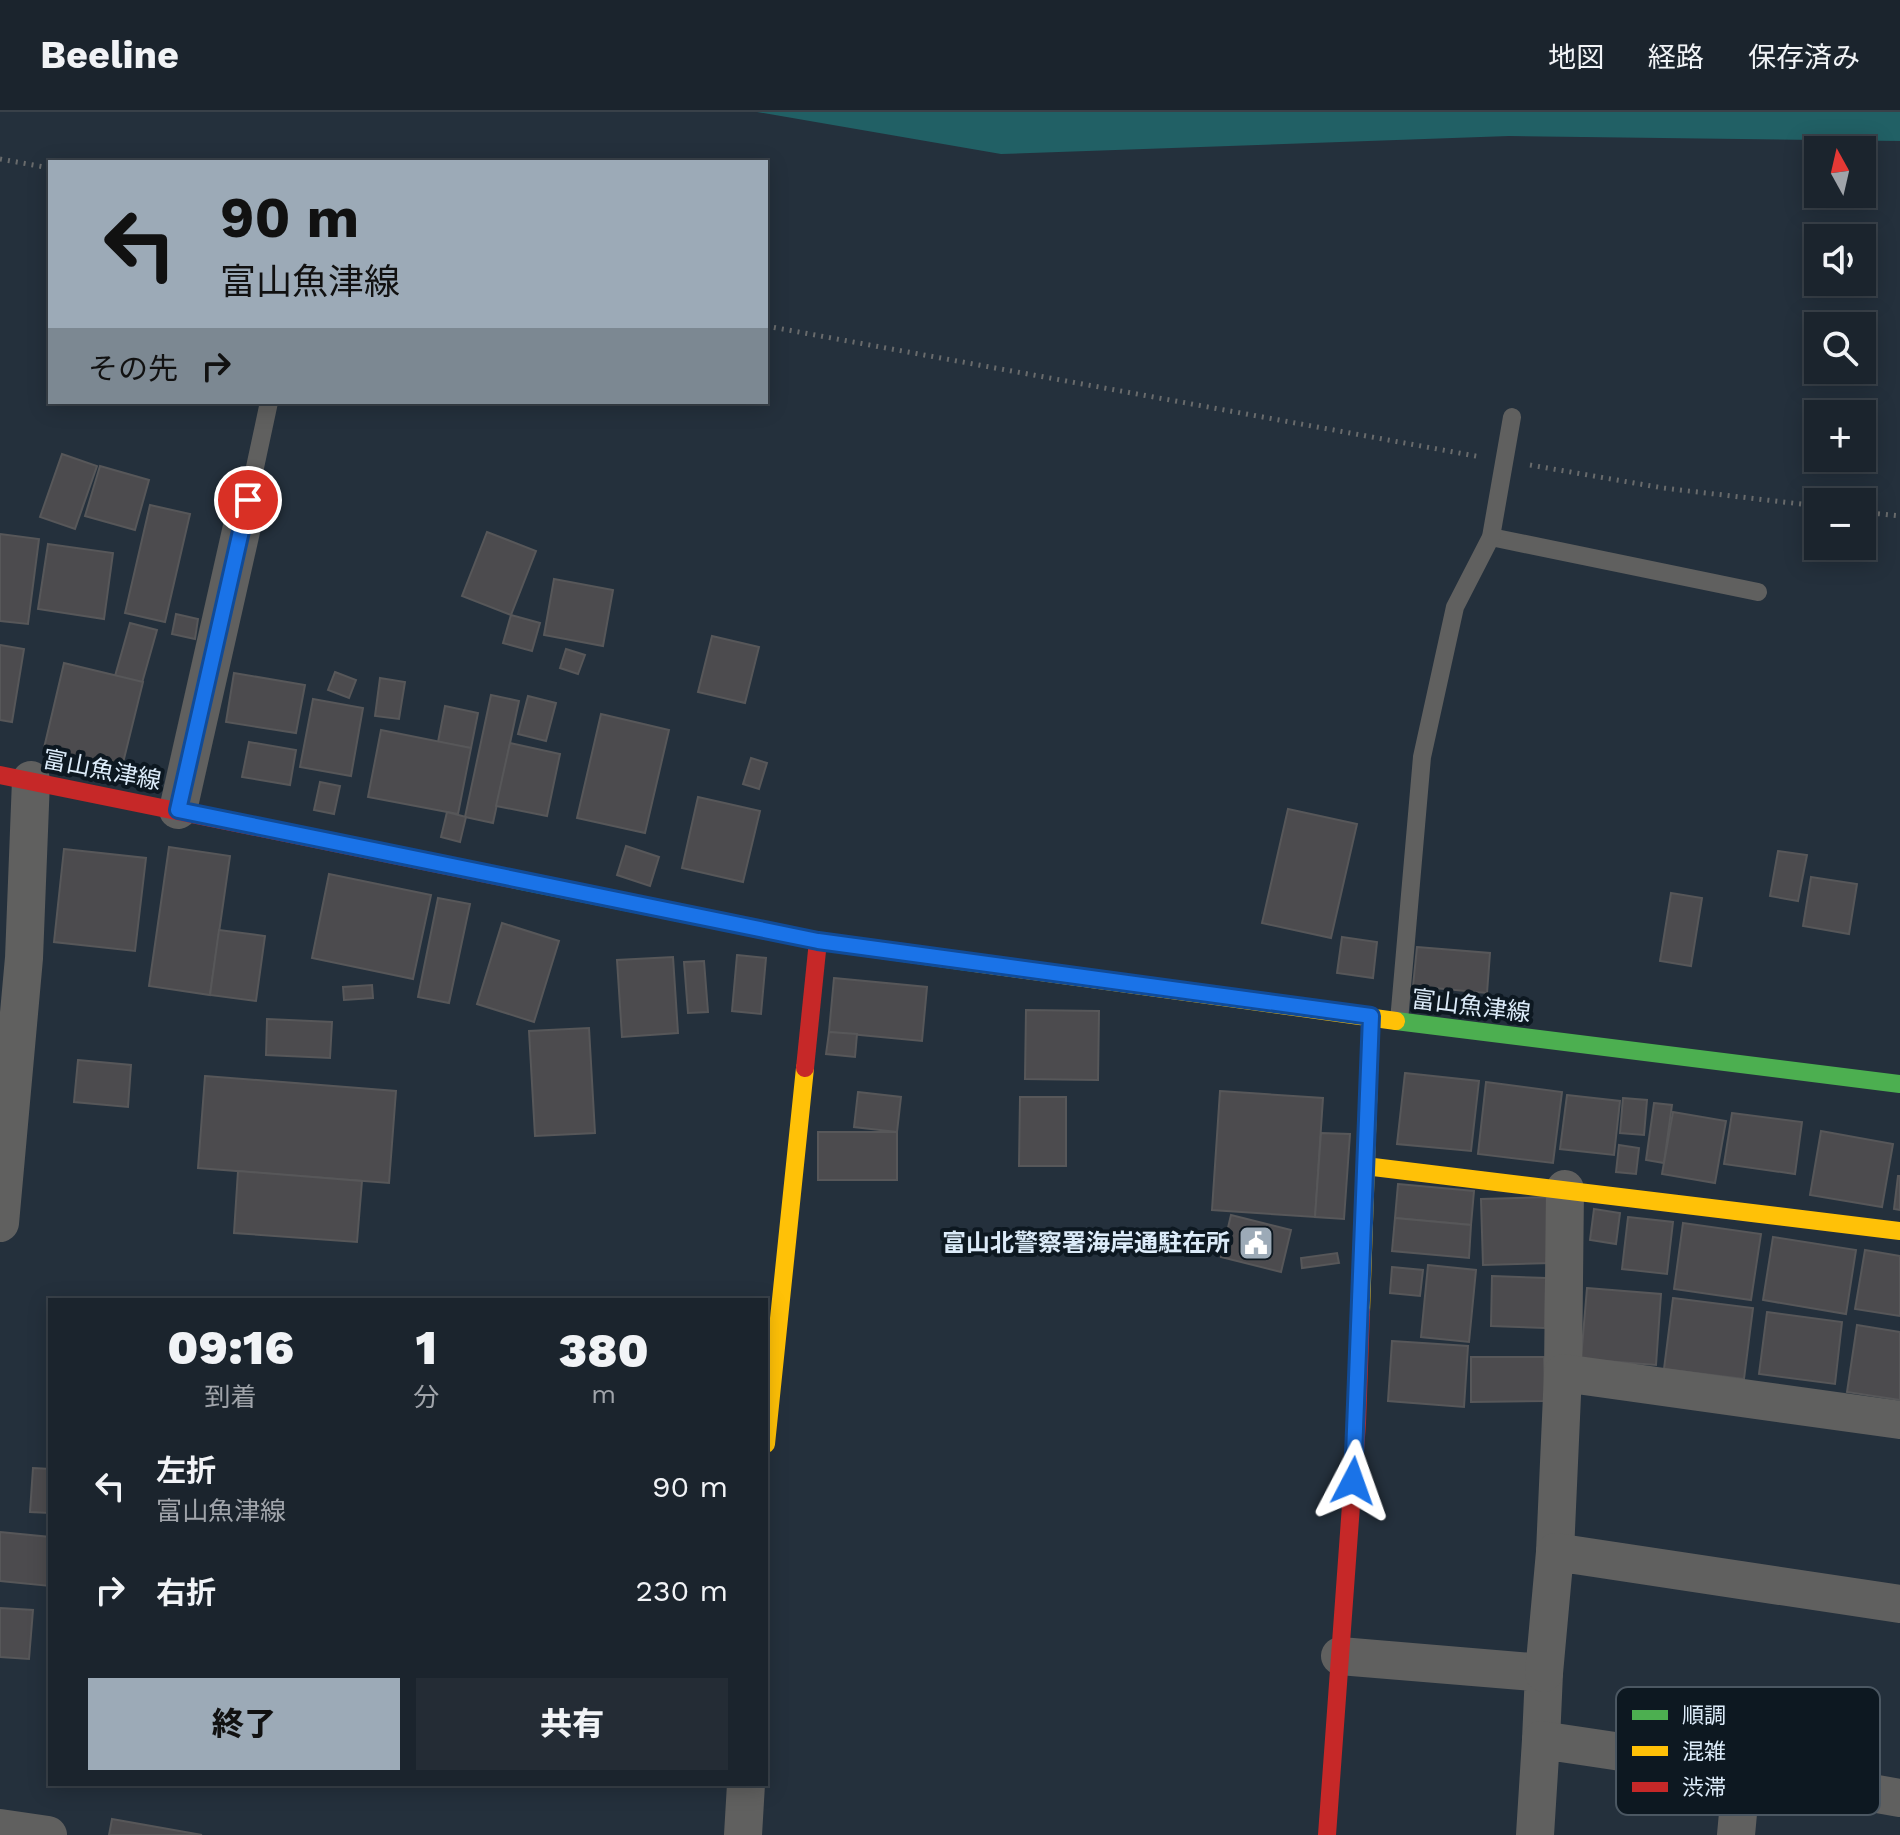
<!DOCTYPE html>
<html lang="ja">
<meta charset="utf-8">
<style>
:root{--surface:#1b242d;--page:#242c35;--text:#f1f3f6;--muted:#a0a4aa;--line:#394149;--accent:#9caab7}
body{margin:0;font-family:"Work Sans","Noto Sans JP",sans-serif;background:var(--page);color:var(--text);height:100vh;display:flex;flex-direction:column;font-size:30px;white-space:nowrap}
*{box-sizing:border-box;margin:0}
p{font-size:26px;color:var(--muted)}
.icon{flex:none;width:44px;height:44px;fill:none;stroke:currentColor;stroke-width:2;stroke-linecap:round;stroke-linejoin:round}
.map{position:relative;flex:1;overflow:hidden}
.sheet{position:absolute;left:48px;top:1186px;width:720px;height:488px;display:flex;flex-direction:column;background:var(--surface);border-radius:0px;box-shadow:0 4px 20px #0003,0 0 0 2px var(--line)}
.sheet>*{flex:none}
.hud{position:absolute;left:48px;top:48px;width:720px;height:244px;border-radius:0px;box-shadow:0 4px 20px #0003,0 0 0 2px var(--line);background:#9caab7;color:#111;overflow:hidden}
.needle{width:52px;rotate:352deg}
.fabs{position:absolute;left:1804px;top:24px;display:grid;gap:16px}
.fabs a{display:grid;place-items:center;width:72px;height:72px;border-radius:0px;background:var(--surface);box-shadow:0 4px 20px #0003,0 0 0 2px var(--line);font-size:40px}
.pin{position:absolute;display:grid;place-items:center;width:68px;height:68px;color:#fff;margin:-34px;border:4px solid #fff;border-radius:50%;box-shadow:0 2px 8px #0007}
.me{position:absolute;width:88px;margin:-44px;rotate:4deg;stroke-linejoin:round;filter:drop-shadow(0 0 6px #0008)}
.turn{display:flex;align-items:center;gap:28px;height:168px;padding:0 40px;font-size:36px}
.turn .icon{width:104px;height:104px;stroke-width:2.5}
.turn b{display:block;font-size:56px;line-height:68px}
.then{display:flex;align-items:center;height:76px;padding:0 40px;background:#0003;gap:16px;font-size:30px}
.eta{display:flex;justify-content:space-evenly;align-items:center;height:136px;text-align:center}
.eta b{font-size:48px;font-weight:800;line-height:56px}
.primary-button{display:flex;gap:16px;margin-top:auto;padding:16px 40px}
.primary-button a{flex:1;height:92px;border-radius:0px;background:var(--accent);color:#111;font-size:32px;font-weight:800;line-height:92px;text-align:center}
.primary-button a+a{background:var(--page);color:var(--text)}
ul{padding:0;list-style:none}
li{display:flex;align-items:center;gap:24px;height:104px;padding:0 40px}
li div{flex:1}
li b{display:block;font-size:30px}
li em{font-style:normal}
header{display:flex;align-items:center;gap:48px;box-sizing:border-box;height:112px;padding:0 40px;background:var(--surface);border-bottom:2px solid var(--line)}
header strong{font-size:38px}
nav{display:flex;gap:44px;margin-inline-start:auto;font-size:28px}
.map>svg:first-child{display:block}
.water{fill:#216065}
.building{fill:#4c4b4e;stroke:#575759;stroke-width:2}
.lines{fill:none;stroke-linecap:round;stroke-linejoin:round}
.path{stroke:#696b6c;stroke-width:5;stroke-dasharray:2 6;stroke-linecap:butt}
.lane{stroke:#60605f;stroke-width:18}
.street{stroke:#60605f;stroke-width:38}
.fast{stroke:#4caf50;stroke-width:18}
.slow{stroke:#ffc107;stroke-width:18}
.jam{stroke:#c62828;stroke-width:18}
.route-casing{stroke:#114b97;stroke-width:20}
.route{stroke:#1a73e8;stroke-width:14}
.labels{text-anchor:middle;stroke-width:8;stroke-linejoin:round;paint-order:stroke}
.street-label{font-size:24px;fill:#dcebf9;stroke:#0d1821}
.poi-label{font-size:24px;font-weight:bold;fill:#dcebf9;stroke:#0d1821;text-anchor:end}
.key{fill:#0d1821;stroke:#4b5762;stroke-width:2}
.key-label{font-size:22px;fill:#dcebf9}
</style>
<header>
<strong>Beeline</strong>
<nav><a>地図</a><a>経路</a><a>保存済み</a></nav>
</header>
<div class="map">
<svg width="1900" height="1723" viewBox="0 0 1900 1723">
<rect width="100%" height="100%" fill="#24303c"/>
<!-- water -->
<polygon class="water" points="757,0 1900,0 1900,29 1509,24 1001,42"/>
<!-- building -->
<g class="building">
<polygon points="62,342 97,354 75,417 40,405"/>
<polygon points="100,354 149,368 135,418 85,404"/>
<polygon points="150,393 190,402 165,510 125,501"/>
<polygon points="487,420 536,439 511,503 462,484"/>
<polygon points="0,422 39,427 28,512 0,509"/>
<polygon points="48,432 113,441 104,507 38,497"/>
<polygon points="554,467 613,478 603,534 544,523"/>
<polygon points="176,502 198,507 195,527 172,522"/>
<polygon points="511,503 540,511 532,539 503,531"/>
<polygon points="130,511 157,518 142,571 115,564"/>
<polygon points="712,524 759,535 745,591 698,580"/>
<polygon points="0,533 24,537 12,610 0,608"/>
<polygon points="566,537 585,543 578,562 560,556"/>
<polygon points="64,551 143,570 122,655 44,636"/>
<polygon points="335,560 356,568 349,586 328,578"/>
<polygon points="234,561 305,573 296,621 226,610"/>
<polygon points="380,566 405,570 399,607 375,604"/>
<polygon points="491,583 519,589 493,711 465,705"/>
<polygon points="528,584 556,591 546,629 518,622"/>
<polygon points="313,587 363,596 351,664 300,655"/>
<polygon points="445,594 478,601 471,636 438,630"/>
<polygon points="601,602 669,618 645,721 577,706"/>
<polygon points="381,618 471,636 458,702 368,685"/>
<polygon points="249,630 296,638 290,673 242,665"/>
<polygon points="510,631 560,642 547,704 496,694"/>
<polygon points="751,646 767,651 759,677 743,672"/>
<polygon points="320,670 340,674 334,702 314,698"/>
<polygon points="698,685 760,699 743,770 682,756"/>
<polygon points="1288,697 1357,712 1331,826 1262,811"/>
<polygon points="447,700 466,705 460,730 441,725"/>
<polygon points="626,734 659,745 650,774 617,763"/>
<polygon points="169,735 230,744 210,883 149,874"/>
<polygon points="64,737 146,746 135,839 54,830"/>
<polygon points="1778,739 1807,743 1798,789 1770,784"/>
<polygon points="329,762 431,783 413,867 312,846"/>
<polygon points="1811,765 1857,772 1849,822 1803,814"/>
<polygon points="1671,781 1702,786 1691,854 1660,849"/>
<polygon points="438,786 470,792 449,891 418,885"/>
<polygon points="502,811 559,829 534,910 477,892"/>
<polygon points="219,818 265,824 256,889 210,883"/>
<polygon points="1342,825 1377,830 1373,866 1337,861"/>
<polygon points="1417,835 1490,841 1487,881 1413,874"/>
<polygon points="737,843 766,846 761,902 732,899"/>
<polygon points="673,845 678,921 622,925 617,848"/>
<polygon points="704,849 708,900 688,901 684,850"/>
<polygon points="834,866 927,875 922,929 829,920"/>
<polygon points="372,873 373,886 344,888 343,875"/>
<polygon points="1026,898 1099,899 1098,968 1025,967"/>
<polygon points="267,907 332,910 330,946 266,943"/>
<polygon points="589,916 595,1021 535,1024 529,919"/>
<polygon points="829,920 857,922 855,945 826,942"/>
<polygon points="78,948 131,953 128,995 74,990"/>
<polygon points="1405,961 1479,969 1471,1039 1397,1032"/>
<polygon points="205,964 396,979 389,1071 198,1056"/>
<polygon points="1486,970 1562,980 1553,1051 1478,1042"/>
<polygon points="1220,979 1323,986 1315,1105 1212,1098"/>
<polygon points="858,980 901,985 897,1020 854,1015"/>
<polygon points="1567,983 1620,989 1614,1043 1560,1037"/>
<polygon points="1020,985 1066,985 1066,1054 1019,1054"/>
<polygon points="1623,986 1647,988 1644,1023 1620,1021"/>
<polygon points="1654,991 1672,993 1664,1051 1646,1048"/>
<polygon points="1673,1000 1726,1009 1715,1071 1662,1062"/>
<polygon points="1732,1001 1802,1010 1795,1062 1724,1052"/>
<polygon points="1821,1019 1893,1032 1882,1095 1810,1083"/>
<rect x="818" y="1020" width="79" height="48"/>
<polygon points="1321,1021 1350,1022 1344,1107 1315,1105"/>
<polygon points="1619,1033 1639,1036 1636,1062 1616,1060"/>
<polygon points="238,1059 362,1069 357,1130 234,1121"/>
<polygon points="1898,1064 1900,1064 1900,1098 1894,1097"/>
<polygon points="1398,1072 1474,1079 1471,1113 1395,1106"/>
<polygon points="1549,1085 1551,1151 1483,1153 1481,1087"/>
<polygon points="1594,1097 1620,1101 1616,1132 1590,1128"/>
<polygon points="1231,1103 1291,1118 1281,1160 1221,1145"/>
<polygon points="1628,1105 1673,1110 1667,1162 1622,1157"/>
<polygon points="1395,1106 1471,1113 1469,1146 1392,1139"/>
<polygon points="1683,1111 1761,1122 1751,1188 1674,1177"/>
<polygon points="1773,1125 1856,1138 1846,1202 1763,1188"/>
<polygon points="1865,1138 1900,1144 1900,1204 1855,1197"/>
<polygon points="1337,1141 1339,1151 1302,1156 1301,1146"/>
<polygon points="1428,1153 1476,1158 1469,1230 1421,1225"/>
<polygon points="1392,1155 1423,1158 1420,1184 1390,1181"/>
<polygon points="1492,1164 1546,1166 1545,1216 1491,1214"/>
<polygon points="1587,1176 1661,1182 1656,1253 1581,1247"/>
<polygon points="1673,1186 1753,1196 1744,1267 1664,1257"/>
<polygon points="1767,1200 1842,1210 1835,1272 1759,1262"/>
<polygon points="1857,1213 1900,1220 1900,1288 1847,1280"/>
<polygon points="1392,1229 1468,1234 1464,1295 1388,1289"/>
<polygon points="1471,1245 1544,1245 1545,1289 1471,1290"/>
<polygon points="33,1356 50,1357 50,1401 30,1400"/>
<polygon points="0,1420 50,1425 50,1474 0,1469"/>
<polygon points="0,1496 33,1498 29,1547 0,1545"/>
<polygon points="112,1707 202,1723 109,1723"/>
</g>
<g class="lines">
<!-- path -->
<g class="path">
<polyline points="0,47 50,56"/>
<polyline points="766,214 1481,345"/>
<polyline points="1530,353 1663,376 1818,394"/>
<polyline points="1862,400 1900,404"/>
</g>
<!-- lane -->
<g class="lane">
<polyline points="248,388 269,290"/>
<polyline points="1491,425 1758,480"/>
<polyline points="1399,909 1422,645 1455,495 1491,425 1512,305"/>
</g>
<!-- street -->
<g class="street">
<polyline points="178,698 248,388"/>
<polyline points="0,1111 24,846 31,668"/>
<polyline points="1563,1261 1565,1077"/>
<polyline points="1555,1440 1563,1261 1900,1308"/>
<polyline points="1340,1544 1544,1561 1541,1628"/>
<polyline points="1544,1561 1555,1440 1900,1492"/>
<polyline points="1742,1658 1900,1686"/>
<polyline points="0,1716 48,1723"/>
<polyline points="743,1723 746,1672"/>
<polyline points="1535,1723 1541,1628 1742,1658 1736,1723"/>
</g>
<!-- fast -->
<g class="fast">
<polyline points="516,768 818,829 975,851"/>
<polyline points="1396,909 1900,972"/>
</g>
<!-- slow -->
<g class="slow">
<polyline points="975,851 1396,909"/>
<polyline points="1365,1054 1900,1119"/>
<polyline points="1361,1200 1371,904"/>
<polyline points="766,1332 805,956"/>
</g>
<!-- jam -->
<g class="jam">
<polyline points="0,663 516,768"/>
<polyline points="805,956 818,829"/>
<polyline points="1327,1723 1357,1311 1361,1200"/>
</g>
</g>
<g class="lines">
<defs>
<polyline id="route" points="248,388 178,698 818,829 1371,904 1353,1369"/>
</defs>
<!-- route casing -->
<use href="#route" class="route-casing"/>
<!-- route -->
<use href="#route" class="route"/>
</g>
<!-- icons -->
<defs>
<symbol id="civic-square" viewBox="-11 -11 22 22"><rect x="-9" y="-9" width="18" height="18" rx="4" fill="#9caab7" stroke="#0d1821"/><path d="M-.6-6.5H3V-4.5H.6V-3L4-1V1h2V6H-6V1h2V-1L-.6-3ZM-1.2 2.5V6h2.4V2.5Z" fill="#fff"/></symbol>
</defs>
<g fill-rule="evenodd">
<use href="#civic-square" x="1236" y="1111" width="40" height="40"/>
</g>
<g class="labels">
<!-- street labels -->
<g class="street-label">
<text transform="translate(102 658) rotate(11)" y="8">富山魚津線</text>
<text transform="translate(1471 894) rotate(7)" y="8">富山魚津線</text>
</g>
<!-- poi labels -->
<g class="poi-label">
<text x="1230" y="1139">富山北警察署海岸通駐在所</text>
</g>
</g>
<!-- legend -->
<rect x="1616" y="1575" width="264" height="128" rx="12" class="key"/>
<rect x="1632" y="1598" width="36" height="10" fill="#4caf50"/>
<rect x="1632" y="1634" width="36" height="10" fill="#ffc107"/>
<rect x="1632" y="1670" width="36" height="10" fill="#c62828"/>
<g class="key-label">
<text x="1682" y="1611">順調</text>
<text x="1682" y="1647">混雑</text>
<text x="1682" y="1683">渋滞</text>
</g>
</svg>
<div class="fabs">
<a><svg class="needle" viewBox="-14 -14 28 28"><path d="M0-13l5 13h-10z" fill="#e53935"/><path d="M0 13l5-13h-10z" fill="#a0a4aa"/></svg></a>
<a><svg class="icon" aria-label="sound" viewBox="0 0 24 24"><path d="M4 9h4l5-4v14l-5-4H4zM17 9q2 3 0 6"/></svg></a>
<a><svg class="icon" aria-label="search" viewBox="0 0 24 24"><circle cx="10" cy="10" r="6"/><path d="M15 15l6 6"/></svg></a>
<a>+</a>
<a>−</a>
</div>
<div class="pin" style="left:248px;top:388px;background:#d93025"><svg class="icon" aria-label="arrive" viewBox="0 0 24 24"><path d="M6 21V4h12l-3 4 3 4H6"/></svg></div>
<svg class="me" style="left:1353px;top:1369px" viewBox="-20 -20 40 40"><path d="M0-17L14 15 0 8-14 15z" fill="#1a73e8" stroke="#fff" stroke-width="4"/></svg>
<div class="hud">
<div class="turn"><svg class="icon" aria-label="left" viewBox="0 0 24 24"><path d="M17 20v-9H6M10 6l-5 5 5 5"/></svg><div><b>90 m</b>富山魚津線</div></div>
<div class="then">その先<svg class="icon" aria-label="right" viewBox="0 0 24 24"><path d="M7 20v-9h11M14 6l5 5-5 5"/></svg></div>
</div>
<section class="sheet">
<div class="eta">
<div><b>09:16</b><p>到着</p></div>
<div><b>1</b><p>分</p></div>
<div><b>380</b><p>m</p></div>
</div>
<ul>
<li><svg class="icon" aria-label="left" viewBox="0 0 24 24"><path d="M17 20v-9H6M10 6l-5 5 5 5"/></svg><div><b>左折</b><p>富山魚津線</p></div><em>90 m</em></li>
<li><svg class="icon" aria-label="right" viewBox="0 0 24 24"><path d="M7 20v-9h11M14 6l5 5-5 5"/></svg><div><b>右折</b></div><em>230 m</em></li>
</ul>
<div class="primary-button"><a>終了</a><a>共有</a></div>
</section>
</div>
